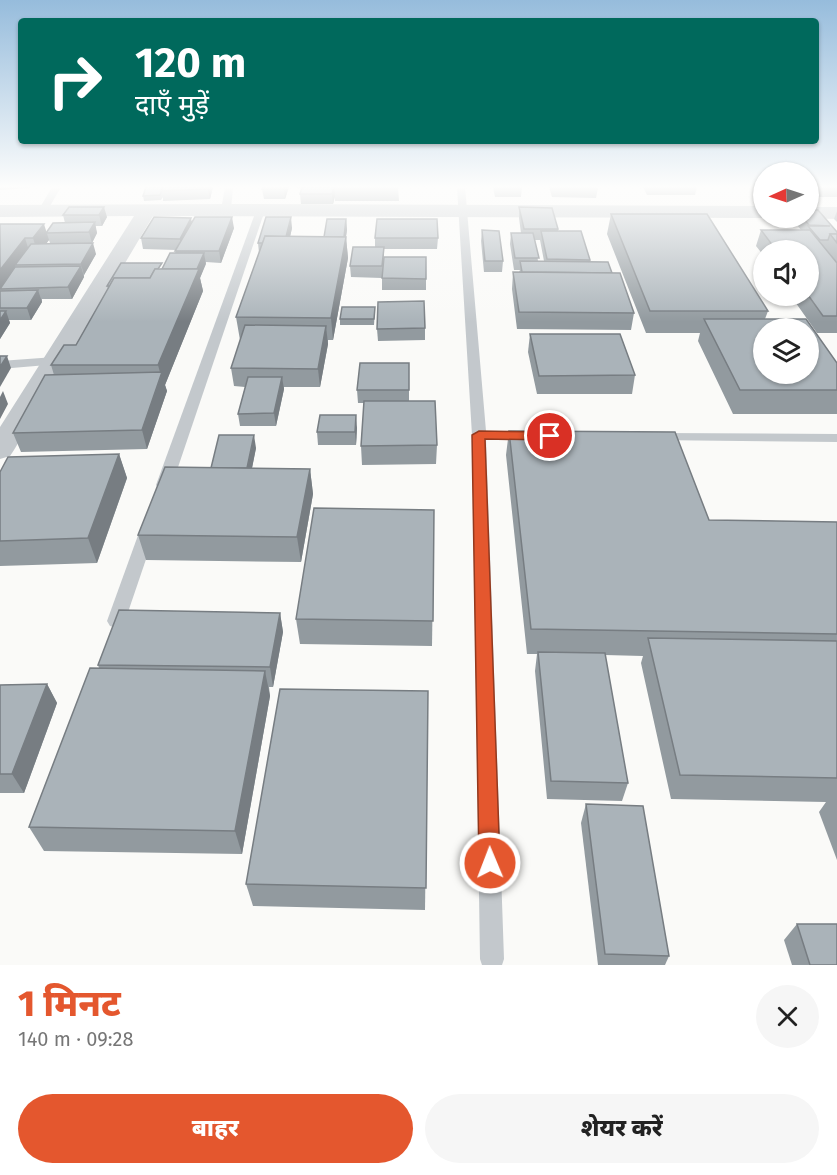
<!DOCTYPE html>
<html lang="hi">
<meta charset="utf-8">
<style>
:root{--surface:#fff;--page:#f6f6f6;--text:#222;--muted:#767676;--accent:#e4572e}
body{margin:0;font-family:"Fira Sans","Noto Sans Devanagari",sans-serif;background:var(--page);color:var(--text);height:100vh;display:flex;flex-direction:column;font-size:22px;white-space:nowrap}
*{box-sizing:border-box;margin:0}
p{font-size:20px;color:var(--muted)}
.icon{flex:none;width:33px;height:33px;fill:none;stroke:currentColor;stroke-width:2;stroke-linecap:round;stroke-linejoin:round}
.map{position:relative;height:965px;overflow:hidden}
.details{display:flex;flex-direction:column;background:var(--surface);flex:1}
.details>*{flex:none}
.hud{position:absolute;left:18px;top:18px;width:801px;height:126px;border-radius:6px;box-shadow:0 2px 4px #0004;background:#00695c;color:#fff;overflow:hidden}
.needle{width:39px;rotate:267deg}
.controls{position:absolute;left:753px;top:162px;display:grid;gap:12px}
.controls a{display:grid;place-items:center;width:66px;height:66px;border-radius:50%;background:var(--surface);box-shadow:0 2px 4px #0004;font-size:30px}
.pin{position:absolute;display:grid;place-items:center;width:51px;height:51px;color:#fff;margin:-26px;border:3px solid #fff;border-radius:50%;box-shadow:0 2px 6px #0007}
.me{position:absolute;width:66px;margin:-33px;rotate:359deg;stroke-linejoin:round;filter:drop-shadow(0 0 4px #0008)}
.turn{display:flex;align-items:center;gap:21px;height:126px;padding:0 18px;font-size:27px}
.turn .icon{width:78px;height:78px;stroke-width:2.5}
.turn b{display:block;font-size:42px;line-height:51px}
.round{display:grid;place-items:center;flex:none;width:63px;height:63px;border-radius:32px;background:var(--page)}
.overview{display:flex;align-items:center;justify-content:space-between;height:102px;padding:0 18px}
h1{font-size:36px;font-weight:800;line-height:45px;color:var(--accent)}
.action{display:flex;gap:12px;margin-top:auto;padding:12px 18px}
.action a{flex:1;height:69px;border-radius:36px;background:var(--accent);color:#fff;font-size:24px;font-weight:800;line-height:69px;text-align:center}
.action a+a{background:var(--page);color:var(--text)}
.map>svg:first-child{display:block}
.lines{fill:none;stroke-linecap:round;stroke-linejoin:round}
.lane{fill:#c3c8cc;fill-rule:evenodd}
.street{fill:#c3c8cc;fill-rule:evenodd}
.wall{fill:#929a9f;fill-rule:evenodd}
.shaded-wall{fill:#777d82}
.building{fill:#aab3b9;stroke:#777d82;stroke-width:1.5;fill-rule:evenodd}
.route{fill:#e4572e;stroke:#94391e;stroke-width:1.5}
</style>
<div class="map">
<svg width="837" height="965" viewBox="0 0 837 965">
<rect width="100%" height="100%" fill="#fafaf8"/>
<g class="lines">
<!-- lane -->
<g class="lane">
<polygon points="52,187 61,187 46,213 40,213 38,211"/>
<polygon points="225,187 233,187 231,210 226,213 221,210"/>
<polygon points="457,187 465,187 486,431 528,432 535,436 528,440 486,439 504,959 502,965 482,965 480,959 472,435"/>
<polygon points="257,208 265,210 172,485 169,489 159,489 156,485"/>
<polygon points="55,357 59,358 61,361 59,364 0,369 0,361"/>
<polygon points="657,433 837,434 837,442 652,440 650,437"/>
<polygon points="149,521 155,523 157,527 125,621 122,626 116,628 110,626 107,621 141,527 143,523"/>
</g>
<!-- street -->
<g class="street">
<polygon points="226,204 764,206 764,218 153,216 14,450 10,456 0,459 0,427 134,216 0,217 0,205"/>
<polygon points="808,207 837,207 837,219 803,218 808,218"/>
</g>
</g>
<!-- wall -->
<g class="wall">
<polygon points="0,187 32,187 31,188 0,190"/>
<polygon points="146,187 213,187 210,199 163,201 163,197 161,200 144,201 143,196"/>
<polygon points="263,187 289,187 285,199 264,199 262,189"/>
<polygon points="297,187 398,187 399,201 335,201 335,196 333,204 301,204 300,194 302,188 297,188"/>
<polygon points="493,187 522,187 521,197 495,197"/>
<polygon points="549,187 597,187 598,188 596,198 552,197"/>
<polygon points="643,187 697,187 695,195 647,195"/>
<polygon points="752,187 764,187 764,197 759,197"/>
<rect x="808" y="187" width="29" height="10"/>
<polygon points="69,207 107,217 102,226 95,226 97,233 92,243 50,243 49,240 46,244 96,254 84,275 84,277 72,299 42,299 42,302 31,320 9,320 10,323 0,339 0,224 46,232 65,223 63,215"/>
<path d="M 519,207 L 558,229 L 558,231 L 590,260 L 590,262 L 612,273 L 634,313 L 631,330 L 517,329 L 512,289 L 513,272 L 519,272 L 520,270 L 514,270 L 510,244 L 511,233 L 521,233 L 519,218 ZM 535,240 L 540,240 L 544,261 L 538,261 Z"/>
<polygon points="837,211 837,222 834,219"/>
<polygon points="611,214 768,311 765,319 837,363 837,414 733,414 698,341 700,333 646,333 607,234"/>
<polygon points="794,218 808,218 837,232 837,333 817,333 791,296 808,296 808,250 764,250 764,256 756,246 761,230 801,230 793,220"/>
<polygon points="346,219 347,230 346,237 348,258 333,340 328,340 328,344 320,387 284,387 284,389 276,426 240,426 238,414 245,387 234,386 231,368 241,340 240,340 236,317 259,253 258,243 292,228 290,237 324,237"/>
<polygon points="192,221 234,228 221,263 206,262 200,278 203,291 165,385 167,391 147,449 21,452 13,433 54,375 51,365 76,345 108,289 107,286 163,268 175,253 176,250 143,249 141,238"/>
<polygon points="482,230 503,261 502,272 484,272 481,241"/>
<polygon points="375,238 438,238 437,249 384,249 384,257 426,257 426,290 382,290 382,278 351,277 350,266 375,247"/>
<polygon points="375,307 374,325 340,325 340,319"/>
<polygon points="425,328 425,340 378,341 377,329"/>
<polygon points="530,334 635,375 632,394 537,394 528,352"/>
<polygon points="409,363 409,401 437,445 436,464 362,465 361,446 364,403 358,403 357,390"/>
<polygon points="357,428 356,445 318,445 317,432"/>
<polygon points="509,431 709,520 837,522 837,860 819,812 826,802 671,799 641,663 643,656 605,655 628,783 622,801 547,799 535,671 537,654 527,654 506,455"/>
<polygon points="256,448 252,468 310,469 313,494 301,562 146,560 138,535 211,468"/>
<polygon points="119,454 127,478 97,563 0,566 0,472"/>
<polygon points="434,510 432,646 300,644 296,619"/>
<polygon points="280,613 283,632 273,687 269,687 270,696 242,854 44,851 29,827 99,668 98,665"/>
<polygon points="47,684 57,703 24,793 0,793 0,685"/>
<polygon points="428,691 425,910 253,906 246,884"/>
<polygon points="586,804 669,956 665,965 598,965 581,823"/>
<polygon points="797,924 837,965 792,965 784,940"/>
</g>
<!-- shaded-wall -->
<g class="shaded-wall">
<polygon points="209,187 213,187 210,199 208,189"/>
<polygon points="285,187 289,187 285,199 284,189"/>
<polygon points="334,187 335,196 333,204 332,194"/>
<polygon points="104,207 107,217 102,226 99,215"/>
<polygon points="232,217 234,228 221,263 219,251"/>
<polygon points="291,217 292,228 286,254 285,243"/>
<polygon points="191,218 193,228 182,250 180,239"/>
<polygon points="346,219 347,230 345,242 346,237 348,258 333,340 331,318"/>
<polygon points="95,222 97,233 92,243 89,232"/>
<polygon points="44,224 49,240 38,254 33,238"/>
<polygon points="25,238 30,254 15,265 17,272 0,289 0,270"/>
<polygon points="93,243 96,254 84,275 81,264"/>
<polygon points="204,253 206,264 200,278 203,291 165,385 167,391 147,449 142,430 161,376 158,365"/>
<polygon points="81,266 84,277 72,299 68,287"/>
<polygon points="38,290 42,302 31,320 27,308"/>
<polygon points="6,311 10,323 0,339 0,320"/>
<polygon points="326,326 328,344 320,387 318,369"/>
<polygon points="7,356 11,368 0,387 0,367"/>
<polygon points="282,377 284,389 276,426 274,413"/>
<polygon points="3,391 8,404 0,419 0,397"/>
<polygon points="356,415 357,428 356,445 355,432"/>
<polygon points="254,435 256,448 249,483 247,470"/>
<polygon points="119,454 127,478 97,563 88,538"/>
<polygon points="310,469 313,494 301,562 297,537"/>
<polygon points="280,613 283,632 273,687 270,667"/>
<polygon points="265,671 270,696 242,854 235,831"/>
<polygon points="47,684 57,703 24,793 12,774"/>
</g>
<!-- building -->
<g class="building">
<polygon points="146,187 163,187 160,195 143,196"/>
<polygon points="163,187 209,187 208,189 161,191"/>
<polygon points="263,187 285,187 284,189 262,189"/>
<polygon points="302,187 334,187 332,194 300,194"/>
<polygon points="69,207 104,207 99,215 63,215"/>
<polygon points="519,207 552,208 558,229 524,229"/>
<polygon points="808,210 818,210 837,232 837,234 830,234 828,240 820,240 808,226 830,226 809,225 803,218 808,218"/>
<polygon points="611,214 707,214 768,311 650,311"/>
<polygon points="154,217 191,218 180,239 141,238"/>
<polygon points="195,217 232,217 219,251 175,251"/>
<polygon points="266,217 291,217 286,237 265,236 263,243 258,243"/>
<polygon points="327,219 346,219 344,237 324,237"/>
<polygon points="377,219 437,219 438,238 375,238"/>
<polygon points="95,222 89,232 46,233 53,223"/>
<polygon points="0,224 44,224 33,238 25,238 0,270"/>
<polygon points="482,230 499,231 503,261 485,261"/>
<polygon points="761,230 810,230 837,263 837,316 823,316 808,295 808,250 776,250"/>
<polygon points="541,231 581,231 590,260 547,259"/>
<polygon points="511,233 533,233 539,258 515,258"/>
<polygon points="830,234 837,234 837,243"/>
<polygon points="265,236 346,237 331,318 236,317"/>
<polygon points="93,243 81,264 15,265 31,244"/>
<polygon points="353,247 384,247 382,266 350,266"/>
<polygon points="170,253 204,253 197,269 162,269"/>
<polygon points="384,257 426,257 426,279 382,278"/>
<polygon points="520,261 608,262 612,273 522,272"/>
<polygon points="121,263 162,263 158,269 155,269 150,278 114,278 110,286 107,286"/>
<polygon points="81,266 68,287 0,289 15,267"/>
<polygon points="155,269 199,269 158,365 51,365 64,345 76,345 114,278 150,278"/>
<polygon points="513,272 620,273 634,313 519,312"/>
<polygon points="38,290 27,308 0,308 0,291"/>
<polygon points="424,301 425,328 377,329 378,302"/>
<polygon points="342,307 375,307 374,319 340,319"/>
<polygon points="0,311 6,311 0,320"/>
<path d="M 704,319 L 806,319 L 837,363 L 837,390 L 740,390 ZM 764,328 L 808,328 L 808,374 L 764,374 Z"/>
<polygon points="245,325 326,326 318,369 231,368"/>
<polygon points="530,334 620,334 635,375 539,376"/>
<polygon points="0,356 7,356 0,367"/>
<polygon points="360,363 409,363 409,390 357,390"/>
<polygon points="162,372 142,430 13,433 45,375"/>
<polygon points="248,377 282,377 274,413 238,414"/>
<polygon points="364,401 435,401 437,445 361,446"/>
<polygon points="320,415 356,415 355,432 317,432"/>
<polygon points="509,431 675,432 709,520 837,522 837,634 531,629"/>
<polygon points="219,435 254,435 247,468 211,468"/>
<polygon points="119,454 88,538 0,541 0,472 8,457"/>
<polygon points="165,467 310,469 297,537 138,535"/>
<polygon points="314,508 434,510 433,621 296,619"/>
<polygon points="119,610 280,613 270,667 98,665"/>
<polygon points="648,638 837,641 837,778 680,775"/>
<polygon points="538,652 605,653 628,783 551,781"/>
<polygon points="90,668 265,671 235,831 29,827"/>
<polygon points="47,684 12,774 0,774 0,685"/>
<polygon points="280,689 428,691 426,888 246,884"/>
<polygon points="586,804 643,806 669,956 605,954"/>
<polygon points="797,924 837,924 837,965 810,965"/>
</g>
<!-- sky -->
<linearGradient id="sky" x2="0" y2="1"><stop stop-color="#96bcdc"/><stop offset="0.58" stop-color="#fdfdfc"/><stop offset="1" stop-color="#fdfdfc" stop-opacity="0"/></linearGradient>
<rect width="837" height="322" fill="url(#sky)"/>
<!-- route -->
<polygon class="route" points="479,431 550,432 557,436 550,440 485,439 500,863 497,871 490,874 482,871 479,863 472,435"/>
</svg>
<div class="controls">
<a><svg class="needle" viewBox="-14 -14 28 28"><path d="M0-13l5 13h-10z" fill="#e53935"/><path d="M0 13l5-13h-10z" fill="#767676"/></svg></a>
<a><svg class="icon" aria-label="sound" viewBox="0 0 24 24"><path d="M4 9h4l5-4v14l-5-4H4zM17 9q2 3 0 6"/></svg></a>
<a><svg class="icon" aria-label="layers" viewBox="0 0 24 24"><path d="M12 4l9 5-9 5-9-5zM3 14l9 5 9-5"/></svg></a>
</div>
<div class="pin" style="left:550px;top:436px;background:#d93025"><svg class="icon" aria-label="arrive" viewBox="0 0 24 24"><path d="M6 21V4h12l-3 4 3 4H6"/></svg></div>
<svg class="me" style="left:490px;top:863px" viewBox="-20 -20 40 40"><circle r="17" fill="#e4572e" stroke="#fff" stroke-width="3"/><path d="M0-11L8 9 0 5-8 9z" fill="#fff"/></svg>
<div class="hud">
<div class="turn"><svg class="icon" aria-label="right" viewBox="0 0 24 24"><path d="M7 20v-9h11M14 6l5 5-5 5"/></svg><div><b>120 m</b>दाएँ मुड़ें</div></div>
</div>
</div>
<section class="details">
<div class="overview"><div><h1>1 मिनट</h1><p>140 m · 09:28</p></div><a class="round"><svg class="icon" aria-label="close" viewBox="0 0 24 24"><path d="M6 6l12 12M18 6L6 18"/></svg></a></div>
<div class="action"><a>बाहर</a><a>शेयर करें</a></div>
</section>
